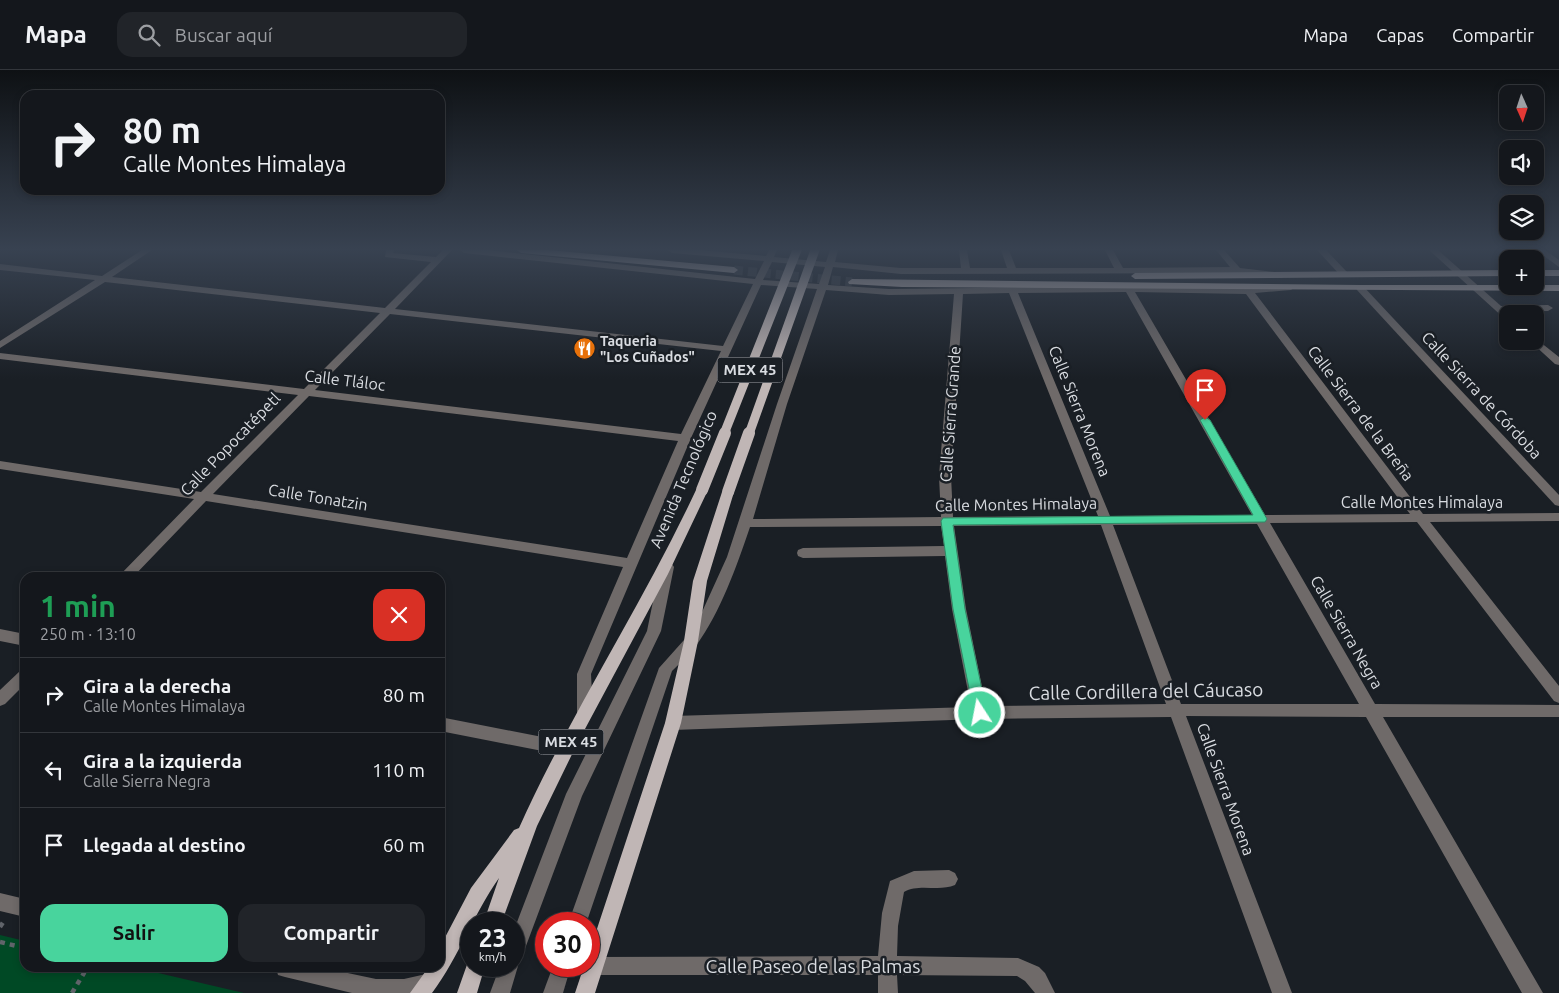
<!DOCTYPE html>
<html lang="es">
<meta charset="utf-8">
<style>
:root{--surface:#14171c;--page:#212429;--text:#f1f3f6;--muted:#9d9fa3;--line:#33363b;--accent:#48d49d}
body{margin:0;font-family:Ubuntu,sans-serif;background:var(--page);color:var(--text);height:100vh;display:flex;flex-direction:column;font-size:19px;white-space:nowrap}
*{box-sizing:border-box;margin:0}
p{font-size:16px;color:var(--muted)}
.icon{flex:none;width:28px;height:28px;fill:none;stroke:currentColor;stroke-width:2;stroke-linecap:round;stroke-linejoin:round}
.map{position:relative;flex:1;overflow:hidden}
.side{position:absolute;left:20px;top:502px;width:425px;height:400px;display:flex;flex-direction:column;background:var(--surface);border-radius:15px;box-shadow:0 2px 8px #0003,0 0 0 1px var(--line)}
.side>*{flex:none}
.top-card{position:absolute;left:20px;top:20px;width:425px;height:105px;border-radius:15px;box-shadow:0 2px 8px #0003,0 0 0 1px var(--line);background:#14171c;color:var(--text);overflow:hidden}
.needle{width:32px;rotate:177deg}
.controls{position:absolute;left:1499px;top:15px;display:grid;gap:10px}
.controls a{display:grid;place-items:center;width:45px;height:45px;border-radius:10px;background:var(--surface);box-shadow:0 2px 8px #0003,0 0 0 1px var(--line);font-size:25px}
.speed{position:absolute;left:460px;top:842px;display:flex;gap:10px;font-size:25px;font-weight:700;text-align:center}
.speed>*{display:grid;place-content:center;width:65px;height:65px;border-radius:50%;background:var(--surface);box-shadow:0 2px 8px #0003,0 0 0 1px var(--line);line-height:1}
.speed small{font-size:12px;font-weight:400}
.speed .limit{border:8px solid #d22;background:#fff;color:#111}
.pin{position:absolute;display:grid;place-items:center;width:42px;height:42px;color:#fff;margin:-51px -21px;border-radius:50% 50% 50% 0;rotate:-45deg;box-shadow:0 0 5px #0007}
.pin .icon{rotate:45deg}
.me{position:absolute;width:55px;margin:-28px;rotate:349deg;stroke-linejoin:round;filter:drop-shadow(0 0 4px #0008)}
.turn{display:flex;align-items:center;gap:18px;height:105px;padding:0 20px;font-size:22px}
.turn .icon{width:65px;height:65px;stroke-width:2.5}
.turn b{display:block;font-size:35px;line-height:42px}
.round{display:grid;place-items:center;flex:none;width:52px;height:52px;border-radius:15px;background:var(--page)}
.headline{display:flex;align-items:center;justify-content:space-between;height:85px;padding:0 20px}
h1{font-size:30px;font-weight:700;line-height:38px;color:#1e9e55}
.button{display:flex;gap:10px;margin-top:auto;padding:10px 20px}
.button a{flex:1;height:58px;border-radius:15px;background:var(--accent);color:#111;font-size:20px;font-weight:700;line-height:58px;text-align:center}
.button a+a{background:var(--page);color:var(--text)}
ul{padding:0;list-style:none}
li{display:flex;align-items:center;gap:15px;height:75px;padding:0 20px;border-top:1px solid var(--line)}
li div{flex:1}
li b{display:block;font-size:19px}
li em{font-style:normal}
header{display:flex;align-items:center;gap:30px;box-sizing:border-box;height:70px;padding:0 25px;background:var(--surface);border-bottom:1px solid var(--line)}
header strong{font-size:24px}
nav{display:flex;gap:28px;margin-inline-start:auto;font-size:18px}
.search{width:350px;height:45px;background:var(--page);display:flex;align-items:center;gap:12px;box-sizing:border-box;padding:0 18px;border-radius:15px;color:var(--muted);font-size:19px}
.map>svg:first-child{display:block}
.green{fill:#004925}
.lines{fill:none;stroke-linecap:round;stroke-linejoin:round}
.major-tunnel{stroke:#373b41;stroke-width:9;stroke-dasharray:9 5;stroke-linecap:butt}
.path{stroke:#60646a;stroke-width:4.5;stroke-dasharray:5 5;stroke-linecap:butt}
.minor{fill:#6f6a69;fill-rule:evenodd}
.major{fill:#c0b6b5;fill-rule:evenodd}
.major-bridge-far1{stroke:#c0b6b5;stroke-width:9}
.major-bridge{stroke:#c0b6b5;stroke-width:12}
.route{fill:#48d49d;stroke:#2f8a66}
.labels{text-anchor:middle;stroke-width:5;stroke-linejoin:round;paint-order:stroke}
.far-poi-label{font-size:14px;font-weight:bold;fill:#d9dce1;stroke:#1a1f25;text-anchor:start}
.shield{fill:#1a1f25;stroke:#a0a3a9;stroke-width:1}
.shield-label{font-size:15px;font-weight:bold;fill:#d9dce1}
.street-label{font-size:16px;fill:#d9dce1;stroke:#1a1f25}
.near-street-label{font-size:19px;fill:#d9dce1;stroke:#1a1f25}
</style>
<header>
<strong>Mapa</strong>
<div class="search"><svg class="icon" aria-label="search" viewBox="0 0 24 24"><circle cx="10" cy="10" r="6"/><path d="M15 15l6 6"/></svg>Buscar aquí</div>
<nav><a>Mapa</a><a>Capas</a><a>Compartir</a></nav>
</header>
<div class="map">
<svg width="1559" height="923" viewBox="0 0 1559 923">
<rect width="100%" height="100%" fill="#1a1f25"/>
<!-- green -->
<polygon class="green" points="0,865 25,871 25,898 137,898 244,923 0,923"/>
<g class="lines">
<!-- major-tunnel -->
<polyline class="major-tunnel" points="734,200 852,212"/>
<!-- path -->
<g class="path">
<polyline points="0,857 4,851"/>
<polyline points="0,872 25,878"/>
<polyline points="72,923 84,903 84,898"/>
</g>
<!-- minor -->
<g class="minor">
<path d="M 142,180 L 152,180 L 112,207 L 385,238 L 431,192 L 385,187 L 386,180 L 394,180 L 393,183 L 436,187 L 443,180 L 452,180 L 395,239 L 723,276 L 753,214 L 464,183 L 460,180 L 487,180 L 755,209 L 764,191 L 672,183 L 668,180 L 699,180 L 766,186 L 769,180 L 777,180 L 774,187 L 826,192 L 830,180 L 838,180 L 835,192 L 901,198 L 961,198 L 959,180 L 967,180 L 970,198 L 1007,198 L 1001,180 L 1009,180 L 1016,198 L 1114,198 L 1105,180 L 1113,180 L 1123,198 L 1230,197 L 1216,180 L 1224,180 L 1240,198 L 1284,203 L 1284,207 L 1281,208 L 1237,203 L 901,204 L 833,197 L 828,215 L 889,219 L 1129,216 L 1249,218 L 1294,215 L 1295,217 L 1291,220 L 1255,223 L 1423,444 L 1559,443 L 1559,451 L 1430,452 L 1559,616 L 1559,633 L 1554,631 L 1417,452 L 1270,453 L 1375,634 L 1559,635 L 1559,647 L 1383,647 L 1543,923 L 1522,923 L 1366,647 L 1186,646 L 1292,923 L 1272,923 L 1171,647 L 980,649 L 673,660 L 668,658 L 665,653 L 668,648 L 673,646 L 971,637 L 952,539 L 945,486 L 803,488 L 798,486 L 797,483 L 798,480 L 803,478 L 944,476 L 941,456 L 750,457 C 736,498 721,541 696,576 C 689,585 680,593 672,601 L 586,854 L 568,854 L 659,598 L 684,570 L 702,542 L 727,487 L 777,334 L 817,219 L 761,215 L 691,368 L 591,604 L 593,643 L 590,648 L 585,649 L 580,648 L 577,643 L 577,604 L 623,497 L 206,431 L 132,508 L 117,508 L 194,429 L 0,399 L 0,391 L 201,422 L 298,325 L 0,289 L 0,283 L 304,319 L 380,243 L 105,212 L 0,278 L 0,271 L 95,210 L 0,200 L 0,194 L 102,206 ZM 772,192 L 825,197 L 819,214 L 763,210 ZM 826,220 L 889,225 L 954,224 L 939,406 L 941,447 L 753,449 L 787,334 ZM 1126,222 L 1252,445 L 1110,446 L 1018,223 ZM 1135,222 L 1246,224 L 1410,444 L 1265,445 ZM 1009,223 L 1098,446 L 953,447 L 951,406 L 963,224 ZM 390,244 L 721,281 L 681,364 L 315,320 ZM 309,326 L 678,371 L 627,488 L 213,424 ZM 1257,454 L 1359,634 L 1181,634 L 1113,455 ZM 1101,455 L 1166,634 L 986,636 L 966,539 L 954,456 Z"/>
<polygon points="1317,180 1326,180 1347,202 1347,206 1341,206"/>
<polygon points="1429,180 1438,180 1501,236 1548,235 1553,238 1548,241 1507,242 1510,244 1508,244 1508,250 1505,249"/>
<polygon points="1536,180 1545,180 1559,190 1559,197"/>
<polygon points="1360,215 1363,216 1559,425 1559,436 1555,435 1357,220 1356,218"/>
<polygon points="1535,268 1559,287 1559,295 1555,294 1532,273 1530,271 1535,271"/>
<polygon points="667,492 672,494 674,497 661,561 582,726 523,884 521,891 517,892 518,896 510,923 490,923 500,896 514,896 514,860 566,724 647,561 660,497 662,494"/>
<polygon points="0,559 25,564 25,576 0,571"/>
<polygon points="25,599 25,614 5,634 0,636 0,620 20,601"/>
<polygon points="440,647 568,672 574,674 576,679 574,684 568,686 440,661"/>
<path d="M 949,800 L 955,803 L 958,809 L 955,815 C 939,822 919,813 904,822 L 898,856 L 897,886 L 1018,888 L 1039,897 L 1045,903 L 1055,923 L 1035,923 L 1025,911 L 1017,906 L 897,905 L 898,923 L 878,923 L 878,905 L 593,905 L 586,903 L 584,896 L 589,896 L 589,888 L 593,887 L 878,886 L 882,843 L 890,811 L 914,801 Z"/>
<polygon points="0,823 25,829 25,847 0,841"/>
<polygon points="553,896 571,896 563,923 543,923"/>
<polygon points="276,898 324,898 376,909 404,909 426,904 433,907 436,914 433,921 427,923 352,923 285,907 278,905"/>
</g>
<!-- major -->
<g class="major">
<polygon points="517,180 548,180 734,197 738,200 734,203 521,183"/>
<polygon points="1508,200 1508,206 1135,209 1131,206 1135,203"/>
<rect x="1535" y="200" width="24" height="6"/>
<polygon points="852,209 1360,215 1559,215 1559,221 902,217 849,214 848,212"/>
<path d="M 702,416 L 708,420 L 668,504 L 578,672 L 537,756 L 501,854 L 483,854 L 499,808 C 473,845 459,887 432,923 L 410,923 L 428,898 L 440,898 L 440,877 L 471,818 L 514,760 L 519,758 C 571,642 642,536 696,420 Z"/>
<polygon points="728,418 734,422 707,511 698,571 681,653 595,923 575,923 584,896 589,896 589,883 665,653 684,571 693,511 722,422"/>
<polygon points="469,889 471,889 471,896 485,896 477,923 457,923"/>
</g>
<!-- major-bridge-far1 -->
<g class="major-bridge-far1">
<polyline points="724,364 797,180"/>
<polyline points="749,364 815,180"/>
</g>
<!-- major-bridge -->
<g class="major-bridge">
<polyline points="702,420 725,363"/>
<polyline points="728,422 749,363"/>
</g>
</g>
<!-- sky -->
<linearGradient id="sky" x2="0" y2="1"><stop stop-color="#0e1114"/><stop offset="0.58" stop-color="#384251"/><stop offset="1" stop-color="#384251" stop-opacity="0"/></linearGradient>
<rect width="1559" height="309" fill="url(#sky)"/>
<!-- route -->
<polygon class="route" points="1205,347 1210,350 1267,449 1265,452 953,455 965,539 987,643 985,648 980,649 975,648 953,539 941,451 943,448 1253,445 1200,350"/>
<!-- icons -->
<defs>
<symbol id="restaurant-disc" viewBox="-11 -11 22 22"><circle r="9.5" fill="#e8710a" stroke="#1a1f25"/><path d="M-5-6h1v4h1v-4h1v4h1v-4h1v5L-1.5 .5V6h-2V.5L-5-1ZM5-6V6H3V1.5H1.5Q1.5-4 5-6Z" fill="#fff"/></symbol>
</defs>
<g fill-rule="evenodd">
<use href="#restaurant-disc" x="572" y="266" width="25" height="25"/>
</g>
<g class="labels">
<!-- far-poi labels -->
<g class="far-poi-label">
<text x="600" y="276">Taqueria<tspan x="600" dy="16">"Los Cuñados"</tspan></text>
</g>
<!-- shield labels -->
<g class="shield">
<rect x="717.5" y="287.5" width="65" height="25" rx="4"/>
<rect x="538.5" y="659.5" width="65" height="25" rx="4"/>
</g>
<g class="shield-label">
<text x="750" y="305">MEX 45</text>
<text x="571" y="677">MEX 45</text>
</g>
<!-- street labels -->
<g class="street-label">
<text transform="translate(345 310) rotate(7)" y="6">Calle Tláloc</text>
<text transform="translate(1482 325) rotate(47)" y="6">Calle Sierra de Córdoba</text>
<text transform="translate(1080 341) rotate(68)" y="6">Calle Sierra Morena</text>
<text transform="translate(1361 343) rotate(53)" y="6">Calle Sierra de la Breña</text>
<text transform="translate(950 344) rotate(-86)" y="6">Calle Sierra Grande</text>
<text transform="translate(230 374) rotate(-46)" y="6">Calle Popocatépetl</text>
<text transform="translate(683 409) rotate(-67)" y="6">Avenida Tecnológico</text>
<text transform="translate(318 427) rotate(9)" y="6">Calle Tonatzin</text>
<text x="1422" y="438">Calle Montes Himalaya</text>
<text transform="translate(1016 434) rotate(-1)" y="6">Calle Montes Himalaya</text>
<text transform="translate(1347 562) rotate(60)" y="6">Calle Sierra Negra</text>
<text transform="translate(1226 719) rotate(70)" y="6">Calle Sierra Morena</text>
</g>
<!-- near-street labels -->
<g class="near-street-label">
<text transform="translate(1146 621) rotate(-1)" y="7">Calle Cordillera del Cáucaso</text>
<text x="813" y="903">Calle Paseo de las Palmas</text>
</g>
</g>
</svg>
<div class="controls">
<a><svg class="needle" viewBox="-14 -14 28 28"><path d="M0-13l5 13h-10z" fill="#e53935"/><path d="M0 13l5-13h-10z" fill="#9d9fa3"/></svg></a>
<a><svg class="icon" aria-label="sound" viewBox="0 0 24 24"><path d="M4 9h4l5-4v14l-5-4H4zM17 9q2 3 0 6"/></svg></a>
<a><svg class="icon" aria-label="layers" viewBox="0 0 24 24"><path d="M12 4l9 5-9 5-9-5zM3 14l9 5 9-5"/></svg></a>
<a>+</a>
<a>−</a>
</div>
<div class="speed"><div>23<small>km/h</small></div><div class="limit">30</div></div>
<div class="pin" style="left:1205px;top:350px;background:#d93025"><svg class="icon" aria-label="arrive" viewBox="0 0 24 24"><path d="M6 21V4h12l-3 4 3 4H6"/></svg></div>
<svg class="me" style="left:980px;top:643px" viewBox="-20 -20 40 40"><circle r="17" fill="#48d49d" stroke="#fff" stroke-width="3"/><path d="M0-11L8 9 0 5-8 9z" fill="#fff"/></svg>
<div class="top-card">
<div class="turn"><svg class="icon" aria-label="right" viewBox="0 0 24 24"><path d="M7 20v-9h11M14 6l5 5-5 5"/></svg><div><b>80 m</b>Calle Montes Himalaya</div></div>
</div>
<section class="side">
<div class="headline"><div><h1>1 min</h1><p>250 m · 13:10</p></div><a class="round" style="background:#d93025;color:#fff"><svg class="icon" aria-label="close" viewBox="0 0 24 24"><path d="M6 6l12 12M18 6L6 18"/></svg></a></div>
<ul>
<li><svg class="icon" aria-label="right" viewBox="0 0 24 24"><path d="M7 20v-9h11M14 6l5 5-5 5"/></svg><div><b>Gira a la derecha</b><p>Calle Montes Himalaya</p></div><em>80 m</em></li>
<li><svg class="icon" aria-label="left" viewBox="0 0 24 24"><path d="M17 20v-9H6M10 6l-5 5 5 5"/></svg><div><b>Gira a la izquierda</b><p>Calle Sierra Negra</p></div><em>110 m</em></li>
<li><svg class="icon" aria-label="arrive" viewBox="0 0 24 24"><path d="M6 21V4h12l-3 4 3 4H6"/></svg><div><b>Llegada al destino</b></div><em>60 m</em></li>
</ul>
<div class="button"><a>Salir</a><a>Compartir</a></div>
</section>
</div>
